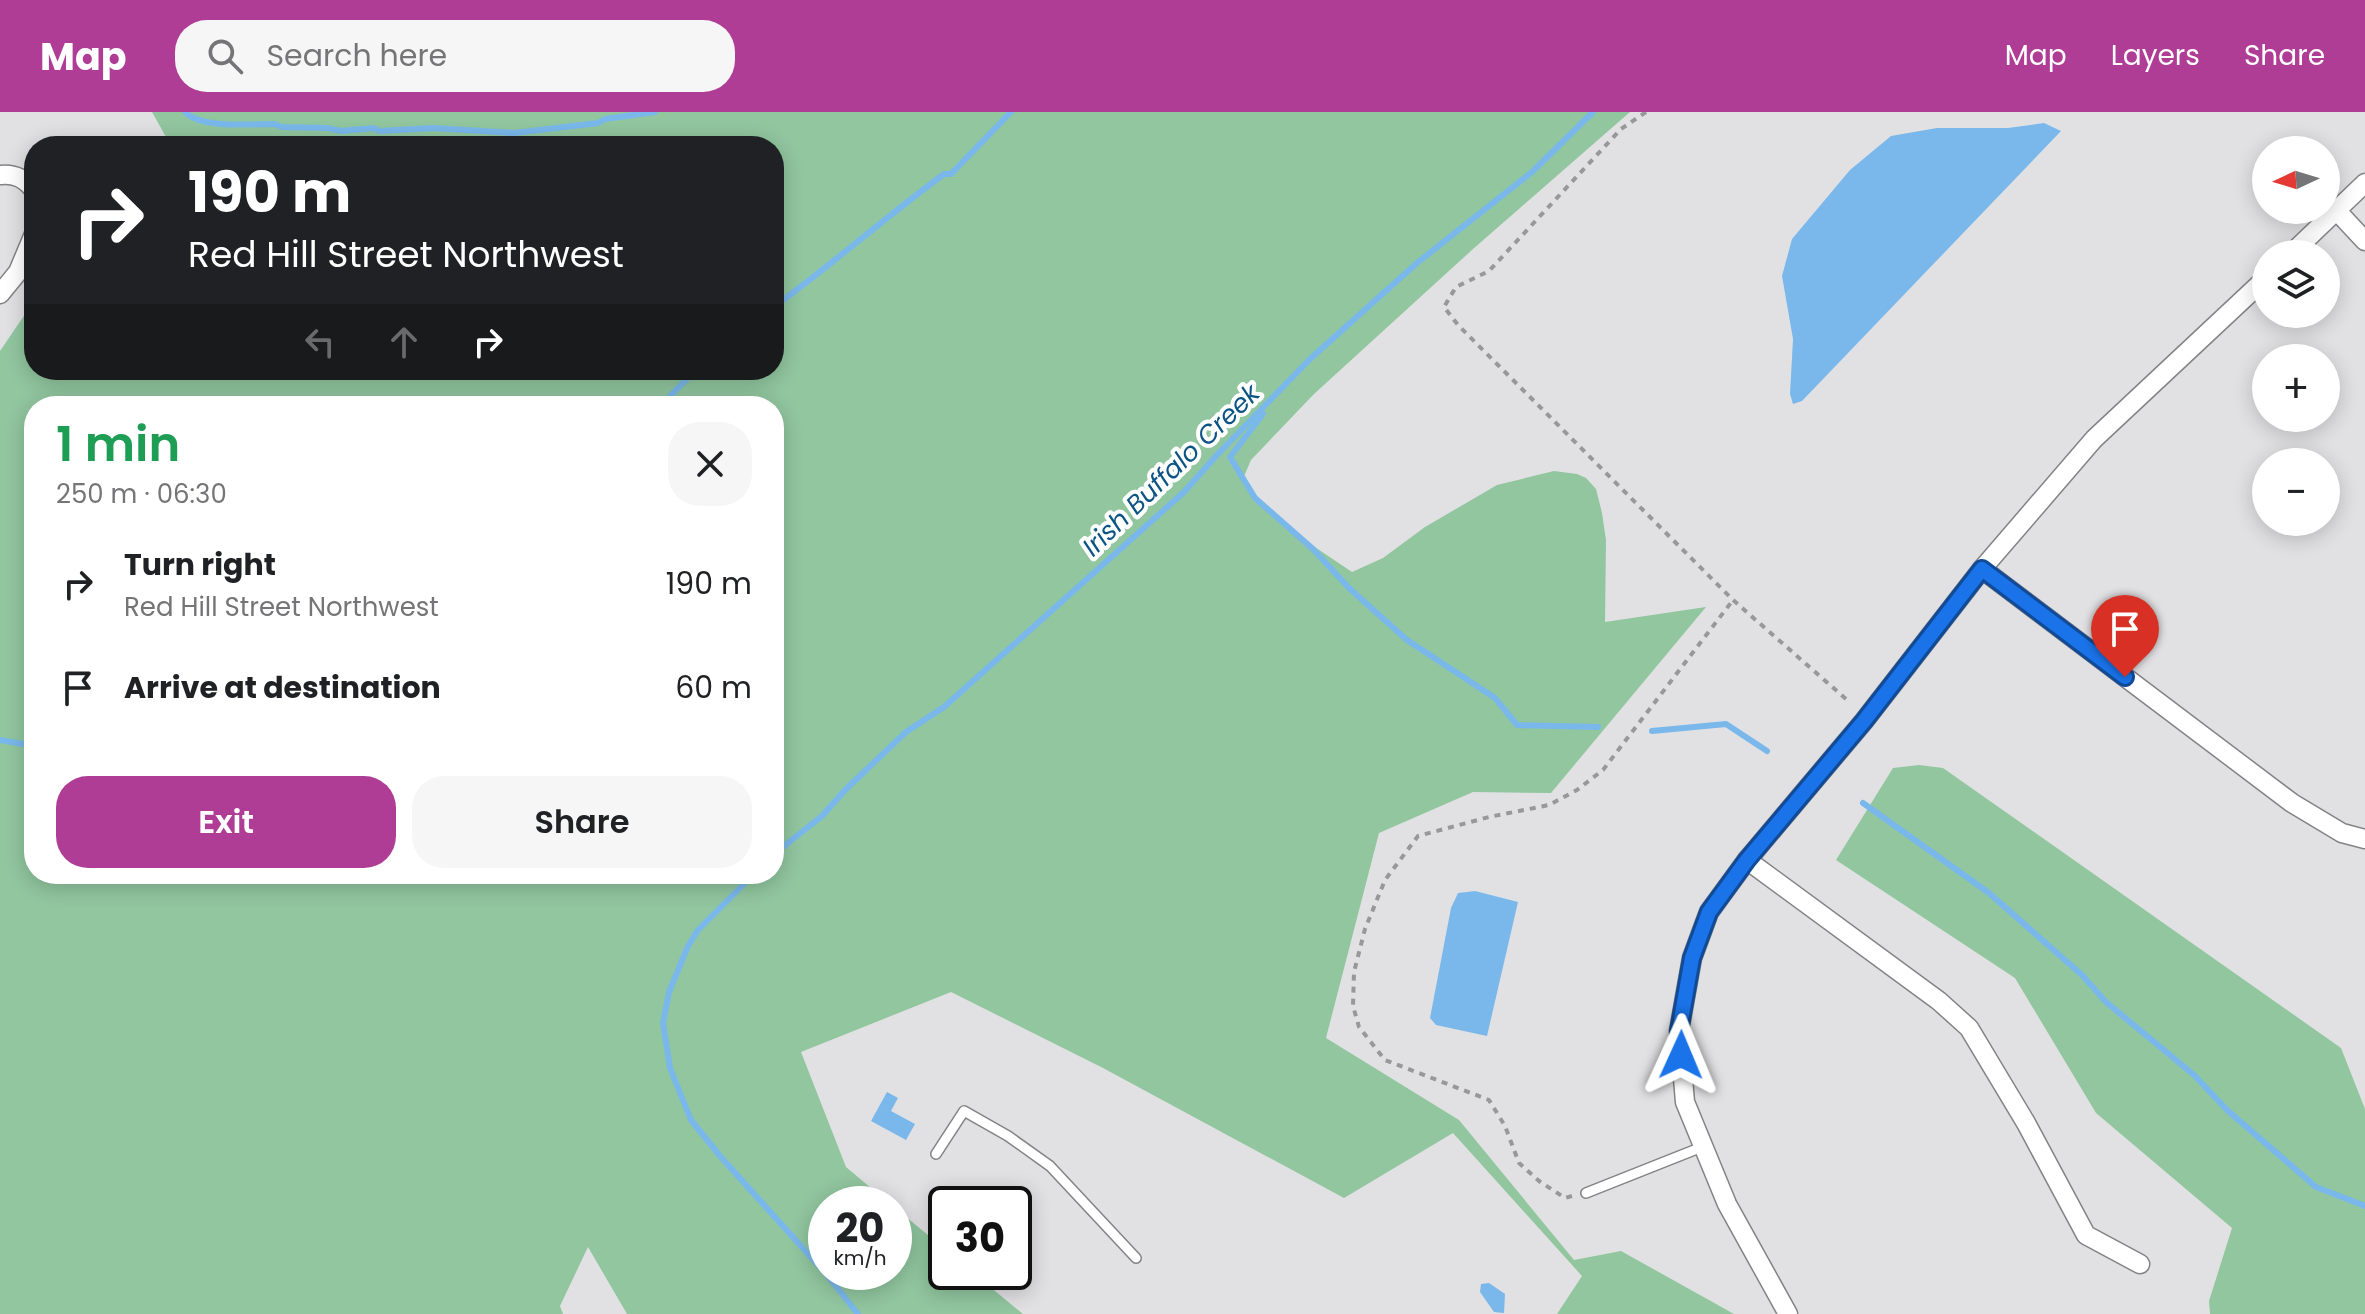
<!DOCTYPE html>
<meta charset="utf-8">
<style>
:root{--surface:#fff;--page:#f6f6f6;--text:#202124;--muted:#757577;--accent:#af3c95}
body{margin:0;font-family:Poppins,sans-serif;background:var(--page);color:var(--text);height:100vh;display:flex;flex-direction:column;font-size:30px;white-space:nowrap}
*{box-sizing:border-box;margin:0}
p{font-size:26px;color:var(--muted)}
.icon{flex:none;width:44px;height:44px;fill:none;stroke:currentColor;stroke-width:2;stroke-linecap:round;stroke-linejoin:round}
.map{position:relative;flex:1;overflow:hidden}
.panel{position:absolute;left:24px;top:284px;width:760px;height:488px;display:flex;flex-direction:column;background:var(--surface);border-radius:32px;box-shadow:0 4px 20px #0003}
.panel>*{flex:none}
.banner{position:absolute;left:24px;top:24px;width:760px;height:244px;border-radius:32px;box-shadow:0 4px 20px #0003;background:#202124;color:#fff;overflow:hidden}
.needle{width:52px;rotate:266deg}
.buttons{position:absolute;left:2252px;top:24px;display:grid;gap:16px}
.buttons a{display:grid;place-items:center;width:88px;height:88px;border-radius:50%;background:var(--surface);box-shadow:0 4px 20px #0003;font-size:40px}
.speed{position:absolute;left:808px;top:1074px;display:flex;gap:16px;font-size:40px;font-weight:700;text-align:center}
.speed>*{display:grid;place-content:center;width:104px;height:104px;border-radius:50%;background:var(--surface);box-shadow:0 4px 20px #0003;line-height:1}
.speed small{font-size:20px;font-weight:400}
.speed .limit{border:4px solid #111;border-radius:12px;background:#fff;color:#111}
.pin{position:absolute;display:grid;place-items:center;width:68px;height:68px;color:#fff;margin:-82px -34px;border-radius:50% 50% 50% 0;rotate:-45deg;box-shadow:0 0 8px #0007}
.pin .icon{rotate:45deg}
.me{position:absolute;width:88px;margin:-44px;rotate:1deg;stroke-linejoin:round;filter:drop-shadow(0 0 6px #0008)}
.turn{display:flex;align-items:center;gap:28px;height:168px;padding:0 32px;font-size:36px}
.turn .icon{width:104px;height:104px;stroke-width:2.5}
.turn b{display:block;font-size:56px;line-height:68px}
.lanes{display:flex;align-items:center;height:76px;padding:0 32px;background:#0003;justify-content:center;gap:40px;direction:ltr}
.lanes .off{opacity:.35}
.round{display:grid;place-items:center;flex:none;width:84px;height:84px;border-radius:32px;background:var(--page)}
.head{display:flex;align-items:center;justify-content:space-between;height:136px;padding:0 32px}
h1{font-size:48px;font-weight:600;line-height:60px;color:#1e9e55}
.primary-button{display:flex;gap:16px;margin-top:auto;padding:16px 32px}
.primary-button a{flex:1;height:92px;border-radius:32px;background:var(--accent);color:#fff;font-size:32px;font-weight:600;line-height:92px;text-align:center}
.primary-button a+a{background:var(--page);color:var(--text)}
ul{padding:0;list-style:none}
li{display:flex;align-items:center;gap:24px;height:104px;padding:0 32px}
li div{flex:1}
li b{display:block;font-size:30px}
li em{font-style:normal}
header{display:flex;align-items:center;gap:48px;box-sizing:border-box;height:112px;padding:0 40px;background:var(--accent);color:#fff}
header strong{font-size:38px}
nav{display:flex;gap:44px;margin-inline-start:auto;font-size:28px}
.search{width:560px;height:72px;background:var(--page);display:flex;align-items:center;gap:20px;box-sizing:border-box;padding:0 28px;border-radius:32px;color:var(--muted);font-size:30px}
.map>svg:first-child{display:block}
.green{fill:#91c69f;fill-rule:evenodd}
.water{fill:#7ab8eb}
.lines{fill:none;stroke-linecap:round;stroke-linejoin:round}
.stream{stroke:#7ab8eb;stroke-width:6}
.service-casing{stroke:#838385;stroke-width:12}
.minor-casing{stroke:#838385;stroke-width:21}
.path{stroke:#98989a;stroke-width:4;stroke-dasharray:6 6;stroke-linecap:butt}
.service{stroke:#fff;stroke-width:9}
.minor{stroke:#fff;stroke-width:18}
.route-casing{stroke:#114b97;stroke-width:20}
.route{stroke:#1a73e8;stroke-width:14}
.labels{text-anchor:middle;stroke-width:8;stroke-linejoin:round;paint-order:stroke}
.water-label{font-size:26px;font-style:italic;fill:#0c5484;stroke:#fff}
</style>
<header>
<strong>Map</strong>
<div class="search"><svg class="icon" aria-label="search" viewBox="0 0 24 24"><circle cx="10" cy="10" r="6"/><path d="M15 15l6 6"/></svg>Search here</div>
<nav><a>Map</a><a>Layers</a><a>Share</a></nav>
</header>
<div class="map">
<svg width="2365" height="1202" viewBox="0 0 2365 1202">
<rect width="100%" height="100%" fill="#e1e1e3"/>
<!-- green -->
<g class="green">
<path d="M 152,0 L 1630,0 L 1473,137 L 1314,282 L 1251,348 L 1242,369 L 1294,421 L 1352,460 L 1383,446 L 1425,415 L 1497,373 L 1554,359 L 1577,362 L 1586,366 L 1596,377 L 1602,401 L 1606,428 L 1605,510 L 1706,495 L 1551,681 L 1473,680 L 1379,721 L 1326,926 L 1459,1008 L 1574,1148 L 1621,1139 L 1734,1202 L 1557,1202 L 1582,1164 L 1453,1021 L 1344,1086 L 1103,956 L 951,880 L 801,940 L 846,1055 L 890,1092 L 826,1092 L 826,1160 L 894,1160 L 894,1095 L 946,1138 L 946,1160 L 972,1160 L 1023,1202 L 627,1202 L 588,1135 L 560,1194 L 563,1202 L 0,1202 L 0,239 L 34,189 L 34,258 L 774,258 L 774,34 L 171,34 ZM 34,294 L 774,294 L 774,762 L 34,762 Z"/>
<polygon points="1919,653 1943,656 2341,936 2365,997 2365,1202 2210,1202 2209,1189 2232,1116 2096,1001 2015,866 1836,748 1893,656"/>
</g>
<!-- water -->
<g class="water">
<polygon points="2044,11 2061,19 1802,289 1793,292 1790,282 1793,227 1782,164 1792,127 1850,58 1891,24 1937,16 2008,16"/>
<polygon points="1475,779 1518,790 1487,924 1436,913 1430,906 1451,796 1458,781"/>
<polygon points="887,980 898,986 891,999 915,1012 906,1028 871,1009"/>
<polygon points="1489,1171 1505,1182 1504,1201 1494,1200 1480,1180 1481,1172"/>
</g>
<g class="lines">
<!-- stream -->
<g class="stream">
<path d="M 185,0 C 201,17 252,12 274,12 L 282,15 L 327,16 L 341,19 L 373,16 L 380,19 L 433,16 L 514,21 L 598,11 L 605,7 L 655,0"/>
<path d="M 774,195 C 832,152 886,105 944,62 L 951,62 L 1011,0"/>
<polyline points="660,294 696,258"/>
<polyline points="1263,302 1230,345 1255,386 1313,437 1349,476 1407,528 1495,586 1517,613 1598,615"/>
<polyline points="1652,619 1726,612 1767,639"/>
<polyline points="0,628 34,634"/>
<polyline points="1863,691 1989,781 2082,863 2106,890 2194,963 2227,998 2316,1075 2365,1094"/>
<polyline points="774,742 822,704 845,678 906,620 944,595 1184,380 1216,344 1310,247 1417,151 1532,60 1593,0"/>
<polyline points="754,762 698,818 688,834 669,880 663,911 670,956 691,1008 720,1044 827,1163 858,1202"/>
</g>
<defs>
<g id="service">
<polyline points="936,1042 964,999 1008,1024 1050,1054 1136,1146"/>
<polyline points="1586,1081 1702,1035"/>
</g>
<g id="minor">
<path d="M 0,63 C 15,61 25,67 34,78"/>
<polyline points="2337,99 2365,129"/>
<polyline points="2291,142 2365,71"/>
<polyline points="0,182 18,160 34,122"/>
<polyline points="1982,457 2292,691 2342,721 2365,727"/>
<polyline points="1747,748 1939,889 1969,916 2026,1011 2086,1123 2140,1152"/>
<polyline points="1788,1202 1727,1092 1685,990 1679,919 1692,846 1709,800 1747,748 1864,609 1982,457 2094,327 2266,166"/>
</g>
</defs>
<!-- service casing -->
<use href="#service" class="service-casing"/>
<!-- minor casing -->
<use href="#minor" class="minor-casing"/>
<!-- path -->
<g class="path">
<polyline points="1646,0 1621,17 1489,159 1456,175 1444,195 1458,213 1733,488 1846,587"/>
<polyline points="1572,1084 1565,1086 1539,1069 1519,1051 1505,1014 1489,988 1385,948 1359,915 1353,894 1354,860 1365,817 1385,768 1418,724 1489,705 1549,693 1577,678 1603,658 1733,488"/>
</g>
<!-- service -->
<use href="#service" class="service"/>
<!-- minor -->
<use href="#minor" class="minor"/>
</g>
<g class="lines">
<defs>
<polyline id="route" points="1681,943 1679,919 1692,846 1709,800 1747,748 1864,609 1982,457 2125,565"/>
</defs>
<!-- route casing -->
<use href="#route" class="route-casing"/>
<!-- route -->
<use href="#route" class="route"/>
</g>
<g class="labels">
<!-- water labels -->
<g class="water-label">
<text transform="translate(1171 358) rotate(-44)" y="9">Irish Buffalo Creek</text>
</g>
</g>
</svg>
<div class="buttons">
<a><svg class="needle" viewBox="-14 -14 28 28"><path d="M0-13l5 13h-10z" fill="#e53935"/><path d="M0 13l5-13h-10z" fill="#757577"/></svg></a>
<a><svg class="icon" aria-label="layers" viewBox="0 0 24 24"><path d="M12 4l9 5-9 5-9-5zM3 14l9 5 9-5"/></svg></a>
<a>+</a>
<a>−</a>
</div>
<div class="speed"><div>20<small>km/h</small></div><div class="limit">30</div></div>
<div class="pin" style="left:2125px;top:565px;background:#d93025"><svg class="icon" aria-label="arrive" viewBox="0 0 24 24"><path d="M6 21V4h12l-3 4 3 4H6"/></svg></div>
<svg class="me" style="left:1681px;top:943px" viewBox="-20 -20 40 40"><path d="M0-17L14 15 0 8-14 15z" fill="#1a73e8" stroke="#fff" stroke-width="4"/></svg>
<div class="banner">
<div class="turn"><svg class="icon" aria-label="right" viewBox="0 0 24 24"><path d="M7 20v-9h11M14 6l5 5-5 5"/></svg><div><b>190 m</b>Red Hill Street Northwest</div></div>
<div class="lanes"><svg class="icon off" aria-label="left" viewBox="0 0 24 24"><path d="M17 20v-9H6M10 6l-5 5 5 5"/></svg><svg class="icon off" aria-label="ahead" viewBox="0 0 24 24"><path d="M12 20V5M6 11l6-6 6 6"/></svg><svg class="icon" aria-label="right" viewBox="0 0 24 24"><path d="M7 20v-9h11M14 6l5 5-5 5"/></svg></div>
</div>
<section class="panel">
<div class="head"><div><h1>1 min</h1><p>250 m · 06:30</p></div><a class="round"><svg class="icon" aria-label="close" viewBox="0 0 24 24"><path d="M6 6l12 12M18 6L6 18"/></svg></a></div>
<ul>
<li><svg class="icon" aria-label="right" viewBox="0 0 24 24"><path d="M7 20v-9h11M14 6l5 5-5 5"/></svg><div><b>Turn right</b><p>Red Hill Street Northwest</p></div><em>190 m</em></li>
<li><svg class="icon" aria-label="arrive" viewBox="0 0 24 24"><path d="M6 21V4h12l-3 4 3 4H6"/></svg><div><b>Arrive at destination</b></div><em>60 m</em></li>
</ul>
<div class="primary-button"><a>Exit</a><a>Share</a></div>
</section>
</div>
